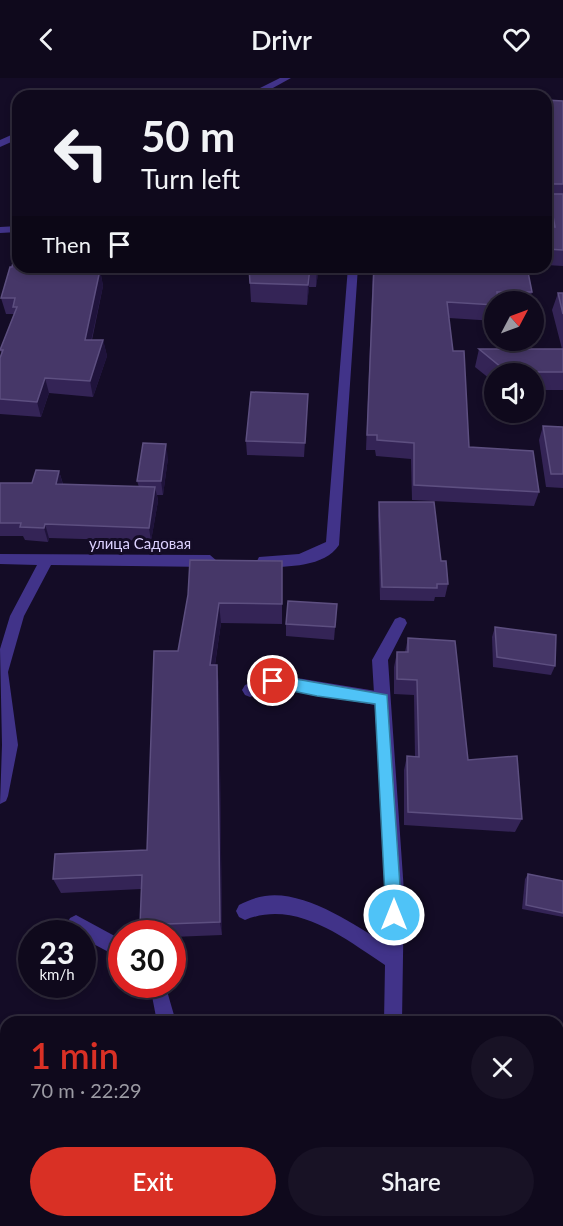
<!DOCTYPE html>
<meta charset="utf-8">
<style>
:root{--surface:#0f091c;--page:#181225;--text:#f1f3f6;--muted:#9b9aa3;--line:#2f2a3b;--accent:#d93025}
body{margin:0;font-family:Lato,sans-serif;background:var(--page);color:var(--text);height:100vh;display:flex;flex-direction:column;font-size:22px;white-space:nowrap}
*{box-sizing:border-box;margin:0}
p{font-size:20px;color:var(--muted)}
.icon{flex:none;width:33px;height:33px;fill:none;stroke:currentColor;stroke-width:2;stroke-linecap:round;stroke-linejoin:round}
.map{position:relative;flex:1;overflow:hidden}
.panel{position:absolute;left:0px;top:938px;width:564px;height:212px;display:flex;flex-direction:column;background:var(--surface);border-radius:18px 18px 0 0;box-shadow:0 3px 9px #0003,0 0 0 2px var(--line)}
.panel>*{flex:none}
.guide{position:absolute;left:12px;top:12px;width:540px;height:183px;border-radius:18px;box-shadow:0 3px 9px #0003,0 0 0 2px var(--line);background:#0f091c;color:var(--text);overflow:hidden}
.needle{width:39px;rotate:49deg}
.tools{position:absolute;left:484px;top:213px;display:grid;gap:12px}
.tools a{display:grid;place-items:center;width:60px;height:60px;border-radius:50%;background:var(--surface);box-shadow:0 3px 9px #0003,0 0 0 2px var(--line);font-size:30px}
.speed{position:absolute;left:18px;top:842px;display:flex;gap:12px;font-size:30px;font-weight:700;text-align:center}
.speed>*{display:grid;place-content:center;width:78px;height:78px;border-radius:50%;background:var(--surface);box-shadow:0 3px 9px #0003,0 0 0 2px var(--line);line-height:1}
.speed small{font-size:15px;font-weight:400}
.speed .limit{border:9px solid #d22;background:#fff;color:#111}
.pin{position:absolute;display:grid;place-items:center;width:51px;height:51px;color:#fff;margin:-26px;border:3px solid #fff;border-radius:50%;box-shadow:0 2px 6px #0007}
.me{position:absolute;width:66px;margin:-33px;rotate:0deg;stroke-linejoin:round;filter:drop-shadow(0 0 4px #0008)}
.turn{display:flex;align-items:center;gap:21px;height:126px;padding:0 30px;font-size:27px}
.turn .icon{width:78px;height:78px;stroke-width:2.5}
.turn b{display:block;font-size:42px;line-height:51px}
.then{display:flex;align-items:center;height:57px;padding:0 30px;background:#0003;gap:12px;font-size:22px}
.round{display:grid;place-items:center;flex:none;width:63px;height:63px;border-radius:32px;background:var(--page)}
.summary{display:flex;align-items:center;justify-content:space-between;height:102px;padding:0 30px}
h1{font-size:36px;font-weight:600;line-height:45px;color:var(--accent)}
.primary-button{display:flex;gap:12px;margin-top:auto;padding:12px 30px}
.primary-button a{flex:1;height:69px;border-radius:36px;background:var(--accent);color:#fff;font-size:24px;font-weight:600;line-height:69px;text-align:center}
.primary-button a+a{background:var(--page);color:var(--text)}
header{display:flex;justify-content:space-between;align-items:center;height:78px;padding:0 30px;background:var(--surface);font-size:27px;font-weight:600}
.map>svg:first-child{display:block}
.lines{fill:none;stroke-linecap:round;stroke-linejoin:round}
.service{fill:#413389;fill-rule:evenodd}
.minor{fill:#413389;fill-rule:evenodd}
.wall{fill:#342456}
.shaded-wall{fill:#1f133b}
.building{fill:#463768;stroke:#5d4f80;stroke-width:1.5}
.route{fill:#4fc3f7;stroke:#337fa1;stroke-width:1.5}
.labels{text-anchor:middle;stroke-width:6;stroke-linejoin:round;paint-order:stroke}
.street-label{font-size:15px;fill:#dcd1ff;stroke:#140c26}
</style>
<header><svg class="icon" aria-label="back" viewBox="0 0 24 24"><path d="M15 5l-7 7 7 7"/></svg>Drivr<svg class="icon" aria-label="heart" viewBox="0 0 24 24"><path d="M12 20l-8-8c-3-5 5-10 8-4 3-6 11-1 8 4z"/></svg></header>
<div class="map">
<svg width="563" height="1148" viewBox="0 0 563 1148">
<rect width="100%" height="100%" fill="#140c26"/>
<g class="lines">
<!-- service -->
<polygon class="service" points="273,596 382,614 387,616 390,621 387,626 382,628 273,610 250,619 245,617 242,612 245,607"/>
<!-- minor -->
<g class="minor">
<polygon points="280,0 291,0 262,16 194,18 199,15 260,10"/>
<polygon points="18,54 18,61 0,69 0,62"/>
<polygon points="18,148 18,154 0,155 0,149"/>
<path d="M 348,189 L 358,189 L 339,467 C 325,489 287,489 264,489 L 259,487 L 257,483 L 259,479 L 299,476 L 326,464 Z"/>
<polygon points="0,476 210,477 217,483 210,489 51,487 24,538 8,594 18,667 8,718 6,723 0,726 2,667 0,571 10,538 37,487 0,486"/>
<path d="M 400,539 L 405,541 L 407,545 L 388,582 L 404,814 L 402,944 L 384,944 L 385,887 C 344,860 296,821 245,842 L 239,839 L 236,833 L 239,827 C 247,823 256,819 265,818 C 304,812 354,846 385,866 L 386,814 L 372,582 L 395,541 Z"/>
<polygon points="76,837 122,862 122,881 82,860 82,855 70,852 67,846 70,840"/>
<polygon points="145,906 165,906 176,944 157,944 152,918"/>
<polygon points="0,1096 6,1097 6,1117 0,1116"/>
<polygon points="140,1143 160,1143 161,1148 139,1148"/>
<polygon points="174,1143 213,1143 216,1148 176,1148"/>
<polygon points="225,1143 246,1143 249,1148 227,1148"/>
<polygon points="384,1143 404,1143 405,1148 383,1148"/>
</g>
</g>
<!-- wall -->
<g class="wall">
<polygon points="546,22 563,23 563,188 546,187 546,149 548,149 546,137 546,128 548,122 546,122"/>
<polygon points="18,189 91,189 91,192 100,192 103,208 92,262 103,262 107,278 93,319 49,315 41,339 0,336 0,280 2,276 0,272 14,236 6,236 1,220"/>
<polygon points="249,189 319,189 316,209 309,209 307,227 251,224"/>
<polygon points="373,189 527,189 532,214 529,224 495,224 495,243 449,240 453,273 469,369 539,414 534,428 412,422 411,381 376,378 375,372 366,372"/>
<polygon points="558,215 563,215 563,312 534,312 534,296 495,296 495,305 475,289 479,271 562,271 552,232"/>
<polygon points="307,331 304,379 247,377 246,363"/>
<polygon points="543,348 563,349 563,410 546,409 539,362"/>
<polygon points="168,380 163,417 157,417 158,423 151,463 49,460 48,464 25,462 23,458 0,458 0,405 32,405 59,393 63,406 139,409 137,403"/>
<polygon points="379,424 441,483 448,506 445,519 435,519 434,523 380,522 378,438"/>
<polygon points="282,483 282,546 221,545 215,587 219,606 222,857 172,859 172,855 143,855 140,847 141,811 61,815 53,801 147,772 188,517"/>
<polygon points="337,526 334,562 286,558 286,546"/>
<polygon points="495,549 555,588 551,597 493,589 492,559"/>
<polygon points="408,560 468,682 522,741 515,754 404,747 404,692 407,678 415,679 414,617 394,616 394,589 397,574 405,574"/>
<polygon points="528,796 563,803 563,839 522,831 525,801"/>
<rect x="558" y="978" width="5" height="89"/>
<polygon points="527,1143 558,1143 563,1148 528,1148"/>
</g>
<!-- shaded-wall -->
<g class="shaded-wall">
<polygon points="550,106 546,122 546,115 548,108"/>
<polygon points="85,189 91,189 87,208 84,192"/>
<polygon points="317,189 319,189 316,209"/>
<polygon points="310,190 309,209 307,227 308,207"/>
<polygon points="100,192 103,208 88,277 85,262"/>
<polygon points="103,262 107,278 93,319 90,303"/>
<polygon points="45,300 49,315 41,339 37,324"/>
<polygon points="166,366 168,380 163,417 161,403"/>
<polygon points="59,393 63,407 56,406"/>
<polygon points="155,409 158,423 151,463 149,450"/>
<polygon points="45,446 49,460 48,464 44,450"/>
<polygon points="219,525 221,545 212,606 210,587"/>
<polygon points="217,587 219,606 222,857 220,844"/>
</g>
<!-- building -->
<g class="building">
<polygon points="546,22 563,23 563,106 550,106 548,108 546,100"/>
<polygon points="549,116 563,116 563,172 546,171 546,149 555,149"/>
<polygon points="18,163 18,189 85,189 84,192 100,192 85,262 103,262 90,303 45,300 37,324 0,321 0,280 3,272 0,272 17,229 13,229 15,220 1,220 10,189 12,189"/>
<polygon points="249,189 317,189 317,190 310,190 308,207 250,205"/>
<polygon points="374,189 527,189 532,214 497,214 498,224 495,224 495,227 447,224 453,273 464,273 469,369 533,373 539,414 414,407 414,365 377,362 377,357 367,357"/>
<polygon points="558,215 563,215 563,236"/>
<polygon points="479,271 563,271 563,294 507,294"/>
<polygon points="251,314 308,316 305,365 246,363"/>
<polygon points="543,348 563,349 563,396 551,396"/>
<polygon points="143,365 166,366 161,403 137,403"/>
<polygon points="36,392 59,393 56,406 155,409 149,450 45,446 44,450 20,449 21,445 0,445 0,405 32,405"/>
<polygon points="379,424 434,424 441,483 446,483 448,506 437,506 437,510 382,509"/>
<polygon points="190,482 282,483 282,526 219,525 210,587 217,587 220,844 140,847 142,797 53,801 55,776 147,772 154,573 178,573 188,517"/>
<polygon points="288,523 337,526 335,549 286,546"/>
<polygon points="495,549 556,557 555,588 497,579"/>
<polygon points="408,560 455,563 468,682 517,678 522,741 408,734 407,678 419,679 417,602 397,601 397,574 408,574"/>
<polygon points="528,796 563,803 563,835 526,827"/>
<polygon points="558,978 563,978 563,1064 558,1063"/>
<polygon points="558,1078 563,1106 563,1148 535,1148 534,1143 558,1143"/>
</g>
<!-- route -->
<polygon class="route" points="273,597 387,617 402,837 400,842 394,845 389,842 386,837 375,626 317,618 273,609 268,607 266,603 268,598"/>
<g class="labels">
<!-- street labels -->
<g class="street-label">
<text x="140" y="471">улица Садовая</text>
</g>
</g>
</svg>
<div class="tools">
<a><svg class="needle" viewBox="-14 -14 28 28"><path d="M0-13l5 13h-10z" fill="#e53935"/><path d="M0 13l5-13h-10z" fill="#9b9aa3"/></svg></a>
<a><svg class="icon" aria-label="sound" viewBox="0 0 24 24"><path d="M4 9h4l5-4v14l-5-4H4zM17 9q2 3 0 6"/></svg></a>
</div>
<div class="speed"><div>23<small>km/h</small></div><div class="limit">30</div></div>
<div class="pin" style="left:273px;top:603px;background:#d93025"><svg class="icon" aria-label="arrive" viewBox="0 0 24 24"><path d="M6 21V4h12l-3 4 3 4H6"/></svg></div>
<svg class="me" style="left:394px;top:837px" viewBox="-20 -20 40 40"><circle r="17" fill="#4fc3f7" stroke="#fff" stroke-width="3"/><path d="M0-11L8 9 0 5-8 9z" fill="#fff"/></svg>
<div class="guide">
<div class="turn"><svg class="icon" aria-label="left" viewBox="0 0 24 24"><path d="M17 20v-9H6M10 6l-5 5 5 5"/></svg><div><b>50 m</b>Turn left</div></div>
<div class="then">Then<svg class="icon" aria-label="arrive" viewBox="0 0 24 24"><path d="M6 21V4h12l-3 4 3 4H6"/></svg></div>
</div>
<section class="panel">
<div class="summary"><div><h1>1 min</h1><p>70 m · 22:29</p></div><a class="round"><svg class="icon" aria-label="close" viewBox="0 0 24 24"><path d="M6 6l12 12M18 6L6 18"/></svg></a></div>
<div class="primary-button"><a>Exit</a><a>Share</a></div>
</section>
</div>
